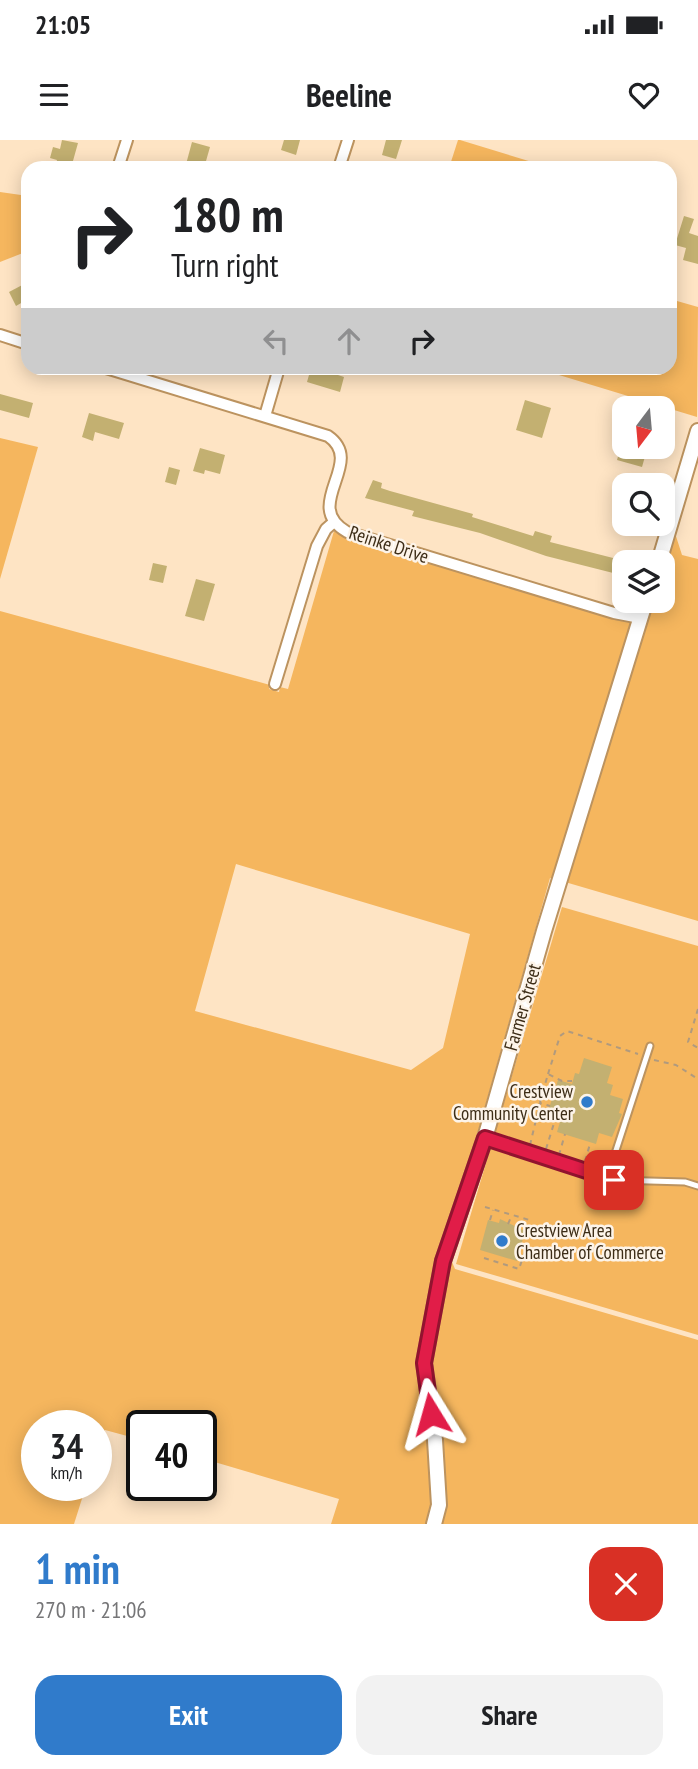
<!DOCTYPE html>
<meta charset="utf-8">
<style>
:root{--surface:#fff;--page:#f2f2f2;--text:#202124;--muted:#757577;--accent:#307bcb}
body{margin:0;font-family:"PT Sans Narrow",sans-serif;background:var(--page);color:var(--text);height:100vh;display:flex;flex-direction:column;font-size:26px;white-space:nowrap}
*{box-sizing:border-box;margin:0}
p{font-size:23px;color:var(--muted)}
.icon{flex:none;width:38px;height:38px;fill:none;stroke:currentColor;stroke-width:2;stroke-linecap:round;stroke-linejoin:round}
.map{position:relative;height:1384px;overflow:hidden}
.side{display:flex;flex-direction:column;background:var(--surface);flex:1}
.side>*{flex:none}
.guide{position:absolute;left:21px;top:21px;width:656px;height:214px;border-radius:21px;box-shadow:0 4px 18px #0003;background:#fff;color:var(--text);overflow:hidden}
.needle{width:46px;rotate:196deg}
.tools{position:absolute;left:612px;top:256px;display:grid;gap:14px}
.tools a{display:grid;place-items:center;width:63px;height:63px;border-radius:14px;background:var(--surface);box-shadow:0 4px 18px #0003;font-size:35px}
.speed{position:absolute;left:21px;top:1270px;display:flex;gap:14px;font-size:35px;font-weight:700;text-align:center}
.speed>*{display:grid;place-content:center;width:91px;height:91px;border-radius:50%;background:var(--surface);box-shadow:0 4px 18px #0003;line-height:1}
.speed small{font-size:18px;font-weight:400}
.speed .limit{border:4px solid #111;border-radius:10px;background:#fff;color:#111}
.pin{position:absolute;display:grid;place-items:center;width:60px;height:60px;color:#fff;margin:-30px;border-radius:14px;box-shadow:0 4px 10px #0006}
.me{position:absolute;width:77px;margin:-38px;rotate:352deg;stroke-linejoin:round;filter:drop-shadow(0 0 5px #0008)}
.turn{display:flex;align-items:center;gap:24px;height:147px;padding:0 35px;font-size:32px}
.turn .icon{width:91px;height:91px;stroke-width:2.5}
.turn b{display:block;font-size:49px;line-height:60px}
.lanes{display:flex;align-items:center;height:66px;padding:0 35px;background:#0003;justify-content:center;gap:35px;direction:ltr}
.lanes .off{opacity:.35}
.round{display:grid;place-items:center;flex:none;width:74px;height:74px;border-radius:21px;background:var(--page)}
.head{display:flex;align-items:center;justify-content:space-between;height:119px;padding:0 35px}
h1{font-size:42px;font-weight:700;line-height:52px;color:var(--accent)}
.cta{display:flex;gap:14px;margin-top:auto;padding:14px 35px}
.cta a{flex:1;height:80px;border-radius:21px;background:var(--accent);color:#fff;font-size:28px;font-weight:700;line-height:80px;text-align:center}
.cta a+a{background:var(--page);color:var(--text)}
.status{display:flex;justify-content:space-between;align-items:center;height:49px;padding:0 35px;background:var(--surface);direction:ltr}
.status svg{height:19px;fill:currentColor}
header{display:flex;justify-content:space-between;align-items:center;height:91px;padding:0 35px;background:var(--surface);font-size:32px;font-weight:700}
.map>svg:first-child{display:block}
.green{fill:#f5b65e;fill-rule:evenodd}
.building{fill:#c3b071}
.lines{fill:none;stroke-linecap:round;stroke-linejoin:round}
.service-casing{stroke:#bc935f;stroke-width:9}
.minor-casing{stroke:#bc935f;stroke-width:14}
.tertiary-casing{stroke:#bc935f;stroke-width:18}
.path{stroke:#b09a7e;stroke-width:2;stroke-dasharray:5 5;stroke-linecap:butt}
.service{stroke:#fff;stroke-width:5}
.minor{stroke:#fff;stroke-width:10}
.tertiary{stroke:#fff;stroke-width:14}
.route-casing{stroke:#92132f;stroke-width:18}
.route{stroke:#e11d48;stroke-width:12}
.poi-dot{fill:#307bcb;stroke:#fdf4e9;stroke-width:2.5}
.labels{text-anchor:middle;stroke-width:5;stroke-linejoin:round;paint-order:stroke}
.street-label{font-size:19px;fill:#3d2d17;stroke:#fdf4e9}
.poi-label{font-size:19px;fill:#3d2d17;stroke:#fdf4e9;text-anchor:end}
</style>
<div class="status"><b>21:05</b><svg viewBox="0 0 49 12"><path d="M0 12V9h3v3zM5 12V6h3v6zM10 12V3h3v9zM15 12V0h3v12zM26 1h20v11H26zM47 4h2v5h-2z"/></svg></div>
<header><svg class="icon" aria-label="menu" viewBox="0 0 24 24"><path d="M4 6h16M4 12h16M4 18h16"/></svg>Beeline<svg class="icon" aria-label="heart" viewBox="0 0 24 24"><path d="M12 20l-8-8c-3-5 5-10 8-4 3-6 11-1 8 4z"/></svg></header>
<div class="map">
<svg width="698" height="1384" viewBox="0 0 698 1384">
<rect width="100%" height="100%" fill="#fee4c4"/>
<!-- green -->
<g class="green">
<polygon points="458,0 460,0 545,26 449,28"/>
<polygon points="0,52 28,56 28,111 0,122"/>
<polygon points="670,159 698,167 697,277 536,228 670,228"/>
<polygon points="0,298 38,307 0,439"/>
<polygon points="674,390 682,415 698,419 698,781 565,742 652,460 663,460 663,425"/>
<path d="M 334,391 L 345,398 L 632,483 L 555,739 L 550,738 L 461,1051 L 419,1224 L 429,1301 L 434,1364 L 428,1384 L 331,1384 L 339,1359 L 201,1318 L 201,1286 L 142,1286 L 142,1300 L 105,1290 L 96,1315 L 96,1286 L 37,1286 L 37,1346 L 86,1346 L 74,1384 L 0,1384 L 0,471 L 270,545 L 269,549 L 279,552 L 280,547 L 288,549 ZM 236,724 L 470,794 L 443,908 L 411,930 L 195,871 Z"/>
<polygon points="562,767 698,806 698,1195 456,1124"/>
<polygon points="450,1117 455,1129 698,1200 698,1384 439,1384 429,1222"/>
</g>
<!-- building -->
<g class="building">
<polygon points="62,0 78,3 71,28 55,28 57,20 50,18 53,7 60,9"/>
<polygon points="284,0 300,0 296,15 281,10"/>
<polygon points="386,0 402,0 396,19 382,15"/>
<polygon points="192,2 210,7 204,28 185,28"/>
<polygon points="684,76 694,79 689,93 698,96 698,124 683,120 686,108 675,105"/>
<polygon points="28,142 28,159 16,166 9,152"/>
<polygon points="311,228 337,228 335,234 344,237 340,252 307,242"/>
<polygon points="0,254 33,263 29,278 0,270"/>
<polygon points="525,260 551,268 542,298 516,290"/>
<polygon points="89,273 124,283 119,299 95,292 93,301 82,297"/>
<polygon points="621,306 648,306 642,327 617,320"/>
<polygon points="200,308 225,315 220,334 205,330 204,334 193,331"/>
<polygon points="169,327 180,330 176,345 165,342"/>
<polygon points="373,340 382,343 381,348 390,351 473,374 472,377 533,396 535,391 552,396 550,402 625,421 625,436 546,416 480,393 412,376 414,371 365,358"/>
<polygon points="153,423 167,426 163,443 149,440"/>
<polygon points="196,439 215,444 204,481 185,476"/>
<polygon points="584,918 612,927 607,943 613,945 610,955 623,959 619,973 622,974 612,997 599,993 596,1004 557,992 560,982 546,978 558,940 572,944 575,933 579,934"/>
<polygon points="500,1079 525,1091 517,1121 480,1110 488,1080 499,1083"/>
</g>
<g class="lines">
<defs>
<g id="service">
<polyline points="488,999 614,1040 685,1042 698,1046"/>
<polyline points="607,1038 650,906"/>
</g>
<g id="minor">
<polyline points="118,28 127,0"/>
<polyline points="339,28 348,0"/>
<polyline points="0,195 28,204"/>
<path d="M 106,228 L 328,296 C 367,323 300,365 347,392 L 614,473 L 640,478"/>
<polyline points="265,276 279,228"/>
<polyline points="275,544 317,406 326,389 334,382"/>
</g>
<g id="tertiary">
<polyline points="659,422 698,291"/>
<polyline points="434,1384 439,1365 435,1300 424,1223 443,1121 485,998 544,791 646,460"/>
</g>
</defs>
<!-- service casing -->
<use href="#service" class="service-casing"/>
<!-- minor casing -->
<use href="#minor" class="minor-casing"/>
<!-- tertiary casing -->
<use href="#tertiary" class="tertiary-casing"/>
<!-- path -->
<g class="path">
<polyline points="698,869 688,902 698,908"/>
<polyline points="654,920 676,925 698,939"/>
<polyline points="548,934 560,896 567,891 638,914"/>
<polyline points="540,962 548,934 562,941 572,941"/>
<polyline points="530,1005 540,963 550,966"/>
<polyline points="546,1009 555,980"/>
<polyline points="559,1015 565,994"/>
<polyline points="585,1021 590,1004"/>
<polyline points="485,1067 533,1081"/>
<polyline points="490,1080 493,1070"/>
<polyline points="508,1084 512,1075"/>
<polyline points="484,1118 519,1129 526,1108"/>
</g>
<!-- service -->
<use href="#service" class="service"/>
<!-- minor -->
<use href="#minor" class="minor"/>
<!-- tertiary -->
<use href="#tertiary" class="tertiary"/>
</g>
<g class="lines">
<defs>
<polyline id="route" points="431,1274 424,1223 443,1121 485,998 614,1040"/>
</defs>
<!-- route casing -->
<use href="#route" class="route-casing"/>
<!-- route -->
<use href="#route" class="route"/>
</g>
<!-- markers -->
<g class="poi-dot">
<circle cx="587" cy="962" r="7"/>
<circle cx="502" cy="1101" r="7"/>
</g>
<g class="labels">
<!-- street labels -->
<g class="street-label">
<text transform="translate(389 404) rotate(18)" y="7">Reinke Drive</text>
<text transform="translate(522 867) rotate(-74)" y="7">Farmer Street</text>
</g>
<!-- poi labels -->
<g class="poi-label">
<text x="573" y="958">Crestview<tspan x="573" dy="22">Community Center</tspan></text>
<text x="516" y="1097" text-anchor="start">Crestview Area<tspan x="516" dy="22">Chamber of Commerce</tspan></text>
</g>
</g>
</svg>
<div class="tools">
<a><svg class="needle" viewBox="-14 -14 28 28"><path d="M0-13l5 13h-10z" fill="#e53935"/><path d="M0 13l5-13h-10z" fill="#757577"/></svg></a>
<a><svg class="icon" aria-label="search" viewBox="0 0 24 24"><circle cx="10" cy="10" r="6"/><path d="M15 15l6 6"/></svg></a>
<a><svg class="icon" aria-label="layers" viewBox="0 0 24 24"><path d="M12 4l9 5-9 5-9-5zM3 14l9 5 9-5"/></svg></a>
</div>
<div class="speed"><div>34<small>km/h</small></div><div class="limit">40</div></div>
<div class="pin" style="left:614px;top:1040px;background:#d93025"><svg class="icon" aria-label="arrive" viewBox="0 0 24 24"><path d="M6 21V4h12l-3 4 3 4H6"/></svg></div>
<svg class="me" style="left:431px;top:1274px" viewBox="-20 -20 40 40"><path d="M0-17L14 15 0 8-14 15z" fill="#e11d48" stroke="#fff" stroke-width="4"/></svg>
<div class="guide">
<div class="turn"><svg class="icon" aria-label="right" viewBox="0 0 24 24"><path d="M7 20v-9h11M14 6l5 5-5 5"/></svg><div><b>180 m</b>Turn right</div></div>
<div class="lanes"><svg class="icon off" aria-label="left" viewBox="0 0 24 24"><path d="M17 20v-9H6M10 6l-5 5 5 5"/></svg><svg class="icon off" aria-label="ahead" viewBox="0 0 24 24"><path d="M12 20V5M6 11l6-6 6 6"/></svg><svg class="icon" aria-label="right" viewBox="0 0 24 24"><path d="M7 20v-9h11M14 6l5 5-5 5"/></svg></div>
</div>
</div>
<section class="side">
<div class="head"><div><h1>1 min</h1><p>270 m · 21:06</p></div><a class="round" style="background:#d93025;color:#fff"><svg class="icon" aria-label="close" viewBox="0 0 24 24"><path d="M6 6l12 12M18 6L6 18"/></svg></a></div>
<div class="cta"><a>Exit</a><a>Share</a></div>
</section>
